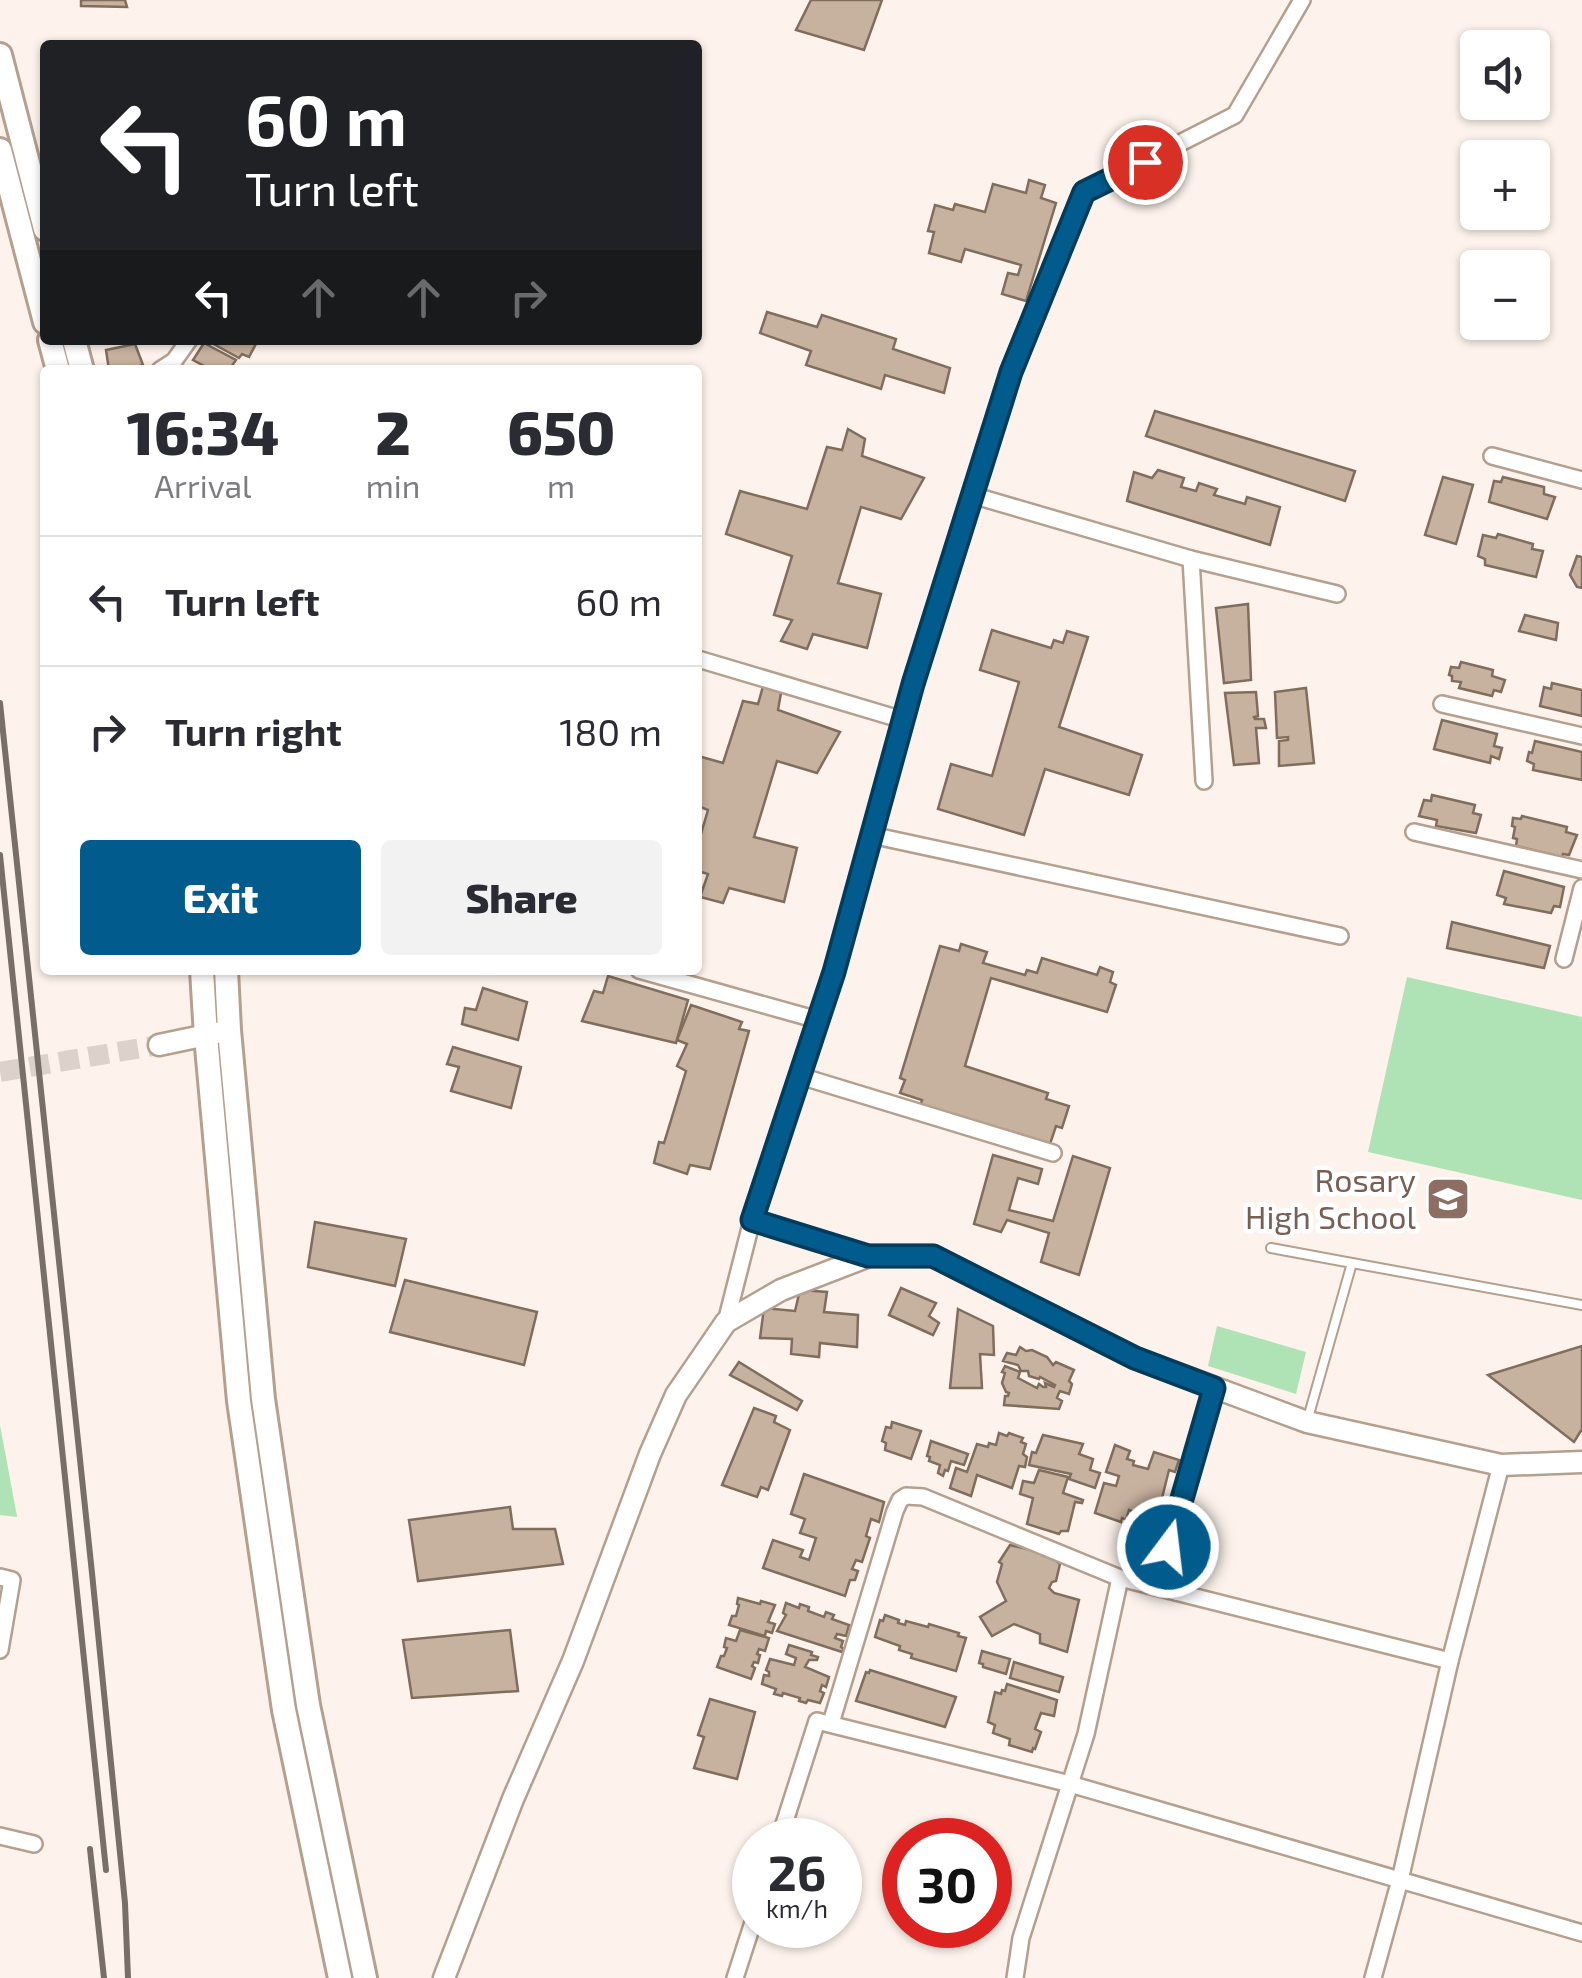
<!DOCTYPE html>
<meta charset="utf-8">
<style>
:root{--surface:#fff;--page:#f2f2f3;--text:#2b2b33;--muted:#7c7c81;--line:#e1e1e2;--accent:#015c8d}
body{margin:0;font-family:"Exo 2",sans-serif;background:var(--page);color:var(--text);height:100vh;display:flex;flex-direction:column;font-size:38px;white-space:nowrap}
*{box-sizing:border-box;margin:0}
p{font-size:32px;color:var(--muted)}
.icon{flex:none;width:55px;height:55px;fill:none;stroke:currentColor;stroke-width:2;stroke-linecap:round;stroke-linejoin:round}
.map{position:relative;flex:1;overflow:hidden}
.side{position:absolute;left:40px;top:365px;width:662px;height:610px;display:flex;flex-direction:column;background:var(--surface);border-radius:10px;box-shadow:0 2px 8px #0004}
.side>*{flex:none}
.banner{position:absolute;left:40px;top:40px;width:662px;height:305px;border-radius:10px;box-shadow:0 2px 8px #0004;background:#202124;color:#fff;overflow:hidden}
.buttons{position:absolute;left:1460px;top:30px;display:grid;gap:20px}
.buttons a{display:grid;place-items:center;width:90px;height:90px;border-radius:10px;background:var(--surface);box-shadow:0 2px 8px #0004;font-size:50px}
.speed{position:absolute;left:732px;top:1818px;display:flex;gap:20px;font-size:50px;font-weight:700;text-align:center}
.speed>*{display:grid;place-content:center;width:130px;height:130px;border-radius:50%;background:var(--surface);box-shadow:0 2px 8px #0004;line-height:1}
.speed small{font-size:25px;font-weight:400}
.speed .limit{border:15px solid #d22;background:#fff;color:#111}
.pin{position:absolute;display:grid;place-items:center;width:85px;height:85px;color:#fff;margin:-42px;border:5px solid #fff;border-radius:50%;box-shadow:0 2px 10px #0007}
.me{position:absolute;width:110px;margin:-55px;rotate:15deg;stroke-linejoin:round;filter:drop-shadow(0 0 8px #0008)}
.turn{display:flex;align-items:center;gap:35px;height:210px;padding:0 40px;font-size:45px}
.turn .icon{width:130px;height:130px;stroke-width:2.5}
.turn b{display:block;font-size:70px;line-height:85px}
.lanes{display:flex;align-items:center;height:95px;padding:0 40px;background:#0003;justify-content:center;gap:50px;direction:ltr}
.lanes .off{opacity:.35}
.eta{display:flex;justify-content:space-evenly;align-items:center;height:170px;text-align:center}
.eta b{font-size:60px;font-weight:800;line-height:70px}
.button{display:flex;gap:20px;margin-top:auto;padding:20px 40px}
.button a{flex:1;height:115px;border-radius:10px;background:var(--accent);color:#fff;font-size:40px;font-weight:800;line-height:115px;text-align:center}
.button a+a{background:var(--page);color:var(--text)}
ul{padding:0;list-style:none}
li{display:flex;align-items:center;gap:30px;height:130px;padding:0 40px;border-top:2px solid var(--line)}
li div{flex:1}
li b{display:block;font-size:38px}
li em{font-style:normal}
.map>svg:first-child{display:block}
.green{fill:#afe3b6}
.building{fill:#c7b19f;stroke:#816d5c;stroke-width:2.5}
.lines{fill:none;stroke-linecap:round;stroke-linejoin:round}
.tertiary-tunnel{stroke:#dcd2cb;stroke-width:20;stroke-dasharray:20 10;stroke-linecap:butt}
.service-casing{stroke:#b59f8e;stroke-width:12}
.minor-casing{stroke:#b59f8e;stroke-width:20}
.tertiary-casing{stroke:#b59f8e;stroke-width:25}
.secondary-casing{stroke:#b59f8e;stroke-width:28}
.service{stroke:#fff;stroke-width:8}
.minor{stroke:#fff;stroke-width:15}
.tertiary{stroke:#fff;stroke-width:20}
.secondary{stroke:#fff;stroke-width:22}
.rail{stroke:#786f68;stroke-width:6}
.route-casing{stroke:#013c5c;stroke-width:25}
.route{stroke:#015c8d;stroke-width:18}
.labels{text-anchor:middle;stroke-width:9;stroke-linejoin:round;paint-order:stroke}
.education-label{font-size:32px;fill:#785e54;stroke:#fff;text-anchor:end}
</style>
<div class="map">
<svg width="1582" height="1978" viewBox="0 0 1582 1978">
<rect width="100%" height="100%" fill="#fdf3ec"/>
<!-- green -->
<g class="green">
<polygon points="1407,977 1582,1017 1582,1200 1368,1152"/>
<polygon points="1217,1326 1306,1352 1296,1394 1208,1366"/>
<polygon points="0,1425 17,1516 17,1517 0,1515"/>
</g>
<!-- building -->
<g class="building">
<polygon points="81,0 125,0 127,7 81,6"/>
<polygon points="811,0 882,0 864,50 796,30"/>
<polygon points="1029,180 1045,185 1041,198 1056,203 1026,301 1002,294 1008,273 1018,275 1021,265 965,249 961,262 929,253 934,232 928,231 935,205 953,210 955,204 985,212 993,184 1026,193"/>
<polygon points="767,312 817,327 822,315 896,339 893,349 950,368 944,393 885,375 881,389 806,365 811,351 760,333"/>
<polygon points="206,340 258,340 249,357 242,354 239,358"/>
<polygon points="204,343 236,360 229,370 212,370 193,360"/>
<polygon points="135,344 143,365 124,370 109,370 106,350"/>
<polygon points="1155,411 1355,471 1345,501 1146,436"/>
<polygon points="848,429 865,439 862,456 924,478 901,519 861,507 838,583 881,594 867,648 813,634 807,649 781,641 792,620 774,615 792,556 726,534 740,491 807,509 827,447 842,450"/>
<polygon points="1158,470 1184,478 1181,487 1196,491 1199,483 1217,489 1214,495 1245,504 1247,497 1280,507 1270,545 1127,501 1134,472 1152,478"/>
<polygon points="1443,477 1473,485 1456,544 1425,535"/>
<polygon points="1503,477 1544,487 1544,494 1555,497 1547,519 1489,502 1494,481 1501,482"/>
<polygon points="1498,534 1533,544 1532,549 1543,551 1536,577 1485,565 1485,559 1478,556 1483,535 1496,538"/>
<polygon points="1577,556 1582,557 1582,588 1577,587 1570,575"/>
<polygon points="1248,604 1251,680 1224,683 1216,608"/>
<polygon points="1525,615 1558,623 1556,640 1519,631"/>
<polygon points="992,630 1051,648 1054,640 1063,643 1067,631 1088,637 1059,727 1142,755 1129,795 1045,769 1024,835 938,809 951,764 992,776 1019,682 980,670"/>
<polygon points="1461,662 1493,670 1492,676 1505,680 1501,692 1494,690 1492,696 1459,688 1461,682 1452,681 1452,676 1449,675 1451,667 1459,668"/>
<polygon points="764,683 781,693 778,710 840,732 817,773 777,761 754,837 797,848 784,902 729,888 723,903 700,897 708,874 698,871 698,844 708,810 698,806 698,756 723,763 743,701 758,704"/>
<polygon points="1552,683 1582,690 1582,716 1540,706 1544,687 1551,689"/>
<polygon points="1306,688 1314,763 1279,766 1279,741 1288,740 1288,737 1277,738 1275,692"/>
<polygon points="1256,692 1258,716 1254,717 1255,719 1264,719 1266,728 1256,728 1259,763 1234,765 1225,693"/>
<polygon points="1442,720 1497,734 1494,746 1502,748 1499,759 1491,756 1490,763 1434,749"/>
<polygon points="1535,741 1582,752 1582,780 1533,770 1534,764 1527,761 1529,752 1532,753"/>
<polygon points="1432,795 1475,805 1473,813 1481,815 1476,833 1436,826 1437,820 1419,816 1424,800 1431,801"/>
<polygon points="1522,816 1567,827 1566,832 1577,835 1569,855 1563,854 1562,857 1516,846 1517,839 1513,838 1515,827 1512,826 1513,818 1521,819"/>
<polygon points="1504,871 1564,887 1560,907 1554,906 1551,913 1504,904 1506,898 1497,895"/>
<polygon points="1452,922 1550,946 1544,968 1447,948"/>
<polygon points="961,944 987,952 983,963 1025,975 1027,970 1037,973 1042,958 1097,975 1100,967 1113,972 1110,982 1116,985 1107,1012 991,978 965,1066 1048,1093 1046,1099 1069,1106 1062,1128 1056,1126 1049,1147 920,1107 922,1100 900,1093 905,1080 900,1078 940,946 959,951"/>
<polygon points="608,976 688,1000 676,1043 582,1021 594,991 603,993"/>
<polygon points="483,988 527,1002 518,1040 462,1024 465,1008 476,1010"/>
<polygon points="691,1005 742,1022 739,1029 749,1031 710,1169 690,1165 687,1174 654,1163 659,1142 664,1143 686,1071 677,1066 687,1044 677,1040"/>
<polygon points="453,1047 521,1067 511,1108 451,1091 459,1067 447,1064"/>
<polygon points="993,1155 1042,1169 1038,1184 1018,1178 1009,1210 1053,1221 1073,1156 1110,1168 1079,1275 1041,1262 1049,1233 1007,1220 1001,1232 974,1224"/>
<polygon points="315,1222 406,1239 395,1286 308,1267"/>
<polygon points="405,1280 537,1312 524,1365 390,1332"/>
<polygon points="901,1288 936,1303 929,1316 939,1323 933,1335 889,1315"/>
<polygon points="800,1290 827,1292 824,1312 858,1315 857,1347 820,1343 819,1357 791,1354 792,1339 760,1338 764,1308 795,1311"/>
<polygon points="958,1309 993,1326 994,1355 980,1354 982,1388 950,1388"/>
<polygon points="1582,1346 1582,1429 1574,1442 1488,1375"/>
<polygon points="1020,1347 1026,1351 1032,1350 1047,1357 1053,1365 1056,1362 1074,1370 1069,1381 1072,1384 1069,1394 1060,1391 1058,1395 1057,1398 1062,1401 1059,1409 1004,1405 1005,1396 1008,1396 1009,1393 1006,1392 1002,1383 1005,1373 1002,1372 1005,1366 1020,1372 1018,1378 1037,1388 1039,1384 1043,1387 1046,1387 1045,1383 1054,1387 1055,1385 1040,1377 1039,1379 1029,1376 1028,1371 1021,1371 1018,1365 1003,1361 1007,1353 1016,1355"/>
<polygon points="739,1362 802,1401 797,1410 730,1375"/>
<polygon points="754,1408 776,1416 774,1422 790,1430 768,1490 761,1487 757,1497 722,1485"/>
<polygon points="892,1422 921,1431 911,1459 885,1450 886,1443 882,1441 886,1427 891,1428"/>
<polygon points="999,1433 1007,1436 1009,1433 1023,1438 1021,1442 1026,1444 1023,1454 1027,1457 1025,1467 1019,1466 1012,1488 977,1475 971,1496 950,1488 956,1468 967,1472 977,1444 988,1447 989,1443 996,1445"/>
<polygon points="1043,1435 1083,1444 1079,1454 1093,1459 1090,1470 1100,1473 1095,1488 1069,1479 1071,1474 1029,1465 1032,1452 1036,1453"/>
<polygon points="931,1441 968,1454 964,1465 951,1461 948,1471 945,1470 943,1476 938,1473 940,1465 929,1461 930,1457 927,1456"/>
<polygon points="1115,1445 1130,1451 1127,1459 1134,1461 1133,1465 1148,1469 1154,1452 1179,1460 1175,1472 1169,1470 1152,1538 1129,1530 1134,1512 1129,1510 1126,1520 1122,1518 1121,1522 1095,1513 1104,1483 1116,1486 1119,1476 1106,1472"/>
<polygon points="1039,1470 1068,1477 1063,1493 1083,1500 1082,1503 1075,1502 1068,1531 1061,1531 1059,1534 1027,1524 1033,1498 1020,1494 1023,1481 1034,1483"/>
<polygon points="804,1474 884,1502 879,1522 871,1519 866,1536 870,1538 862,1562 856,1560 852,1569 858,1571 855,1580 850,1580 845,1596 763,1568 773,1540 803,1550 800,1557 809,1560 816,1538 800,1533 805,1519 791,1514"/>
<polygon points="510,1507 513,1529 555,1529 563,1564 418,1581 409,1520"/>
<polygon points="1010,1545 1049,1554 1060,1564 1056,1581 1052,1582 1049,1588 1054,1593 1079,1600 1067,1652 1040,1643 1040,1634 1014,1624 992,1636 980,1617 1006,1601 997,1582 1002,1564 999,1562"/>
<polygon points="738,1598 760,1604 761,1601 775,1605 768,1622 775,1624 772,1633 766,1631 765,1636 729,1625 732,1616 736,1616 739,1605 737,1604"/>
<polygon points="786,1603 799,1608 800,1604 809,1607 808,1611 824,1617 826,1612 834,1615 832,1619 849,1625 846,1636 837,1634 835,1638 843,1641 841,1647 844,1649 842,1652 777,1631 786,1615 783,1613"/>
<polygon points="885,1615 899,1620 898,1623 905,1625 906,1621 928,1627 929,1624 959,1633 958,1636 966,1638 956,1671 911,1658 912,1654 899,1650 900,1646 875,1637 880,1620 883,1621"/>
<polygon points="510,1630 518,1691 412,1698 403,1640"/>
<polygon points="740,1630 769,1638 765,1651 759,1649 757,1654 760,1655 758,1663 754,1662 752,1666 755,1668 751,1679 717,1667 721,1656 724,1656 727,1648 724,1647 726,1638 736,1641"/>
<polygon points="789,1645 812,1652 811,1655 818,1657 817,1660 809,1660 805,1667 829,1677 826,1687 822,1685 820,1691 824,1693 820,1703 808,1700 806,1703 799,1701 800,1698 783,1693 782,1696 774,1694 776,1689 762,1684 764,1675 769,1676 769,1672 766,1670 770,1659 794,1665 796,1658 786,1654"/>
<polygon points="982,1651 1010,1659 1006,1674 983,1667 983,1664 979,1663"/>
<polygon points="1014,1662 1063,1677 1059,1692 1010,1678"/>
<polygon points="870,1670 956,1697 945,1727 856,1701 866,1672 869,1673"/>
<polygon points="1007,1684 1057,1700 1054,1716 1041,1713 1035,1729 1041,1732 1035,1749 1033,1748 1032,1752 1009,1745 1010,1739 993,1733 995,1725 988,1722 995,1692 1001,1694 1002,1690 1005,1691"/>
<polygon points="710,1699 755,1712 737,1779 694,1768 704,1737 698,1735"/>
</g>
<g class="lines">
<!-- tertiary-tunnel -->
<polyline class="tertiary-tunnel" points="0,1072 159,1045"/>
<defs>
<g id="service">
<polyline points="1271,1248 1352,1263"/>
<polyline points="1308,1418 1352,1263 1582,1305"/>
</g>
<g id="minor">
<polyline points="160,370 174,361 189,340"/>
<polyline points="1492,456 1582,480"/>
<polyline points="972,495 1191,559 1337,594"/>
<polyline points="1191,559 1204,781"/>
<polyline points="698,659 903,720"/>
<polyline points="1442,704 1582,736"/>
<polyline points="1414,832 1582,870"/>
<polyline points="871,835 1340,936"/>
<polyline points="1564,959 1582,888"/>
<polyline points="639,970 818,1020"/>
<polyline points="800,1076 1053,1153"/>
<polyline points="752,1220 834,971 913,684 1011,372 1084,192 1235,115 1302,0"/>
<polyline points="726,1322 752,1220 869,1256"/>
<polyline points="0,1577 12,1580 0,1650"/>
<polyline points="1176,1592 1168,1547 1169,1538 1215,1388"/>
<polyline points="831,1723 895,1511 900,1500 906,1496 923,1497 1120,1578"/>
<polyline points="0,1836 34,1844"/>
<polyline points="779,1840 817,1721 1070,1784 1582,1933"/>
<polyline points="735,1978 755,1916"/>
<polyline points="1015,1978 1021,1938 1086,1734 1120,1578 1450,1661 1501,1465"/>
<polyline points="1373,1978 1400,1880 1450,1661"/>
</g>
<g id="tertiary">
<polyline points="159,1045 221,1032"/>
<polyline points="444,1978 513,1799 573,1661 650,1454 676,1395 726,1322 781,1290 869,1256 933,1256 1135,1358 1307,1422 1501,1465 1582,1462"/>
</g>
<g id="secondary">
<polyline points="0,55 45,229"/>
<polyline points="0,150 45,322"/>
<polyline points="50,340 58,370"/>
<polyline points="74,340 82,370"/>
<polyline points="202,970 206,1036 239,1401 284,1710 340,1978"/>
<polyline points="226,970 229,1030 263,1399 308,1705 365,1978"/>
</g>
</defs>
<!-- service casing -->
<use href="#service" class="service-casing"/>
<!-- minor casing -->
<use href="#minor" class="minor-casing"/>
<!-- tertiary casing -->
<use href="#tertiary" class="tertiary-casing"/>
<!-- secondary casing -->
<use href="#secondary" class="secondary-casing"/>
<!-- service -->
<use href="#service" class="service"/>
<!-- minor -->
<use href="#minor" class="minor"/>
<!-- tertiary -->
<use href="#tertiary" class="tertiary"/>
<!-- secondary -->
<use href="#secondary" class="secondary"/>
<!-- rail -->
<g class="rail">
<polyline points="0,703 92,1573 125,1903 128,1978"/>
<polyline points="0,855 106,1870"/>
<polyline points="90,1849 104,1978"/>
</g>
</g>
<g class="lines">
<defs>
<polyline id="route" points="1145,162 1084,192 1011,372 913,684 834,972 752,1220 868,1256 933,1256 1135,1358 1214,1388 1168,1547"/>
</defs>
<!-- route casing -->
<use href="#route" class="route-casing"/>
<!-- route -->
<use href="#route" class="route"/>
</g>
<!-- icons -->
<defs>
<symbol id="school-square" viewBox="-11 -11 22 22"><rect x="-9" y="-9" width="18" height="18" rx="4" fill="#8d6e63" stroke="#fff"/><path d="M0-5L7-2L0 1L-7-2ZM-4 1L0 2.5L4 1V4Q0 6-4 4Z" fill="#fff"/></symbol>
</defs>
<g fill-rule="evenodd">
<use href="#school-square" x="1423" y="1174" width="50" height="50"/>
</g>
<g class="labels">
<!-- education labels -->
<g class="education-label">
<text x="1416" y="1192">Rosary<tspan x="1416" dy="37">High School</tspan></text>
</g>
</g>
</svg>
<div class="buttons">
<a><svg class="icon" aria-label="sound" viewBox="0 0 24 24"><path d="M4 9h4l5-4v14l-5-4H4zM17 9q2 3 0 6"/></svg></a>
<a>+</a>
<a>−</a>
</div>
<div class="speed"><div>26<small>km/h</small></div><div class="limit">30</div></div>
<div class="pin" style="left:1145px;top:162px;background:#d93025"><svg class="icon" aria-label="arrive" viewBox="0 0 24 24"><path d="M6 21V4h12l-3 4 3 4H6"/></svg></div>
<svg class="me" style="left:1168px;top:1547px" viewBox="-20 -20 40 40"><circle r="17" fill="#015c8d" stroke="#fff" stroke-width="3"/><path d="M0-11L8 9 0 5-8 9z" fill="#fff"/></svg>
<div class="banner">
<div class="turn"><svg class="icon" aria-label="left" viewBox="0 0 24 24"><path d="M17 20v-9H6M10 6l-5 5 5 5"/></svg><div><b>60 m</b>Turn left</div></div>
<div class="lanes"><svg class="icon" aria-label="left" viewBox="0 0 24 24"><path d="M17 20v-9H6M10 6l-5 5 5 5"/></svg><svg class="icon off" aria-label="ahead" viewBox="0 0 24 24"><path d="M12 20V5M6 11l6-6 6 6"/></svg><svg class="icon off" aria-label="ahead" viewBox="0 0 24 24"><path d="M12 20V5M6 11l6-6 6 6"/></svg><svg class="icon off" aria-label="right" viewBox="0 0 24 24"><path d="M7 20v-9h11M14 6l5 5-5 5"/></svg></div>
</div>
<section class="side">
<div class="eta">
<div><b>16:34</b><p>Arrival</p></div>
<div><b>2</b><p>min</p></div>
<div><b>650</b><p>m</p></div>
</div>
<ul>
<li><svg class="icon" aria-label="left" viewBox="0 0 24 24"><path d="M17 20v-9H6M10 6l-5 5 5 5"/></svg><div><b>Turn left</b></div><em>60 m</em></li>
<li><svg class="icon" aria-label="right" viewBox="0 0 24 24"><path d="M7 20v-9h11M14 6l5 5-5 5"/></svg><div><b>Turn right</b></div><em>180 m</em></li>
</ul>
<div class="button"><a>Exit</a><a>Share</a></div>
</section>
</div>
